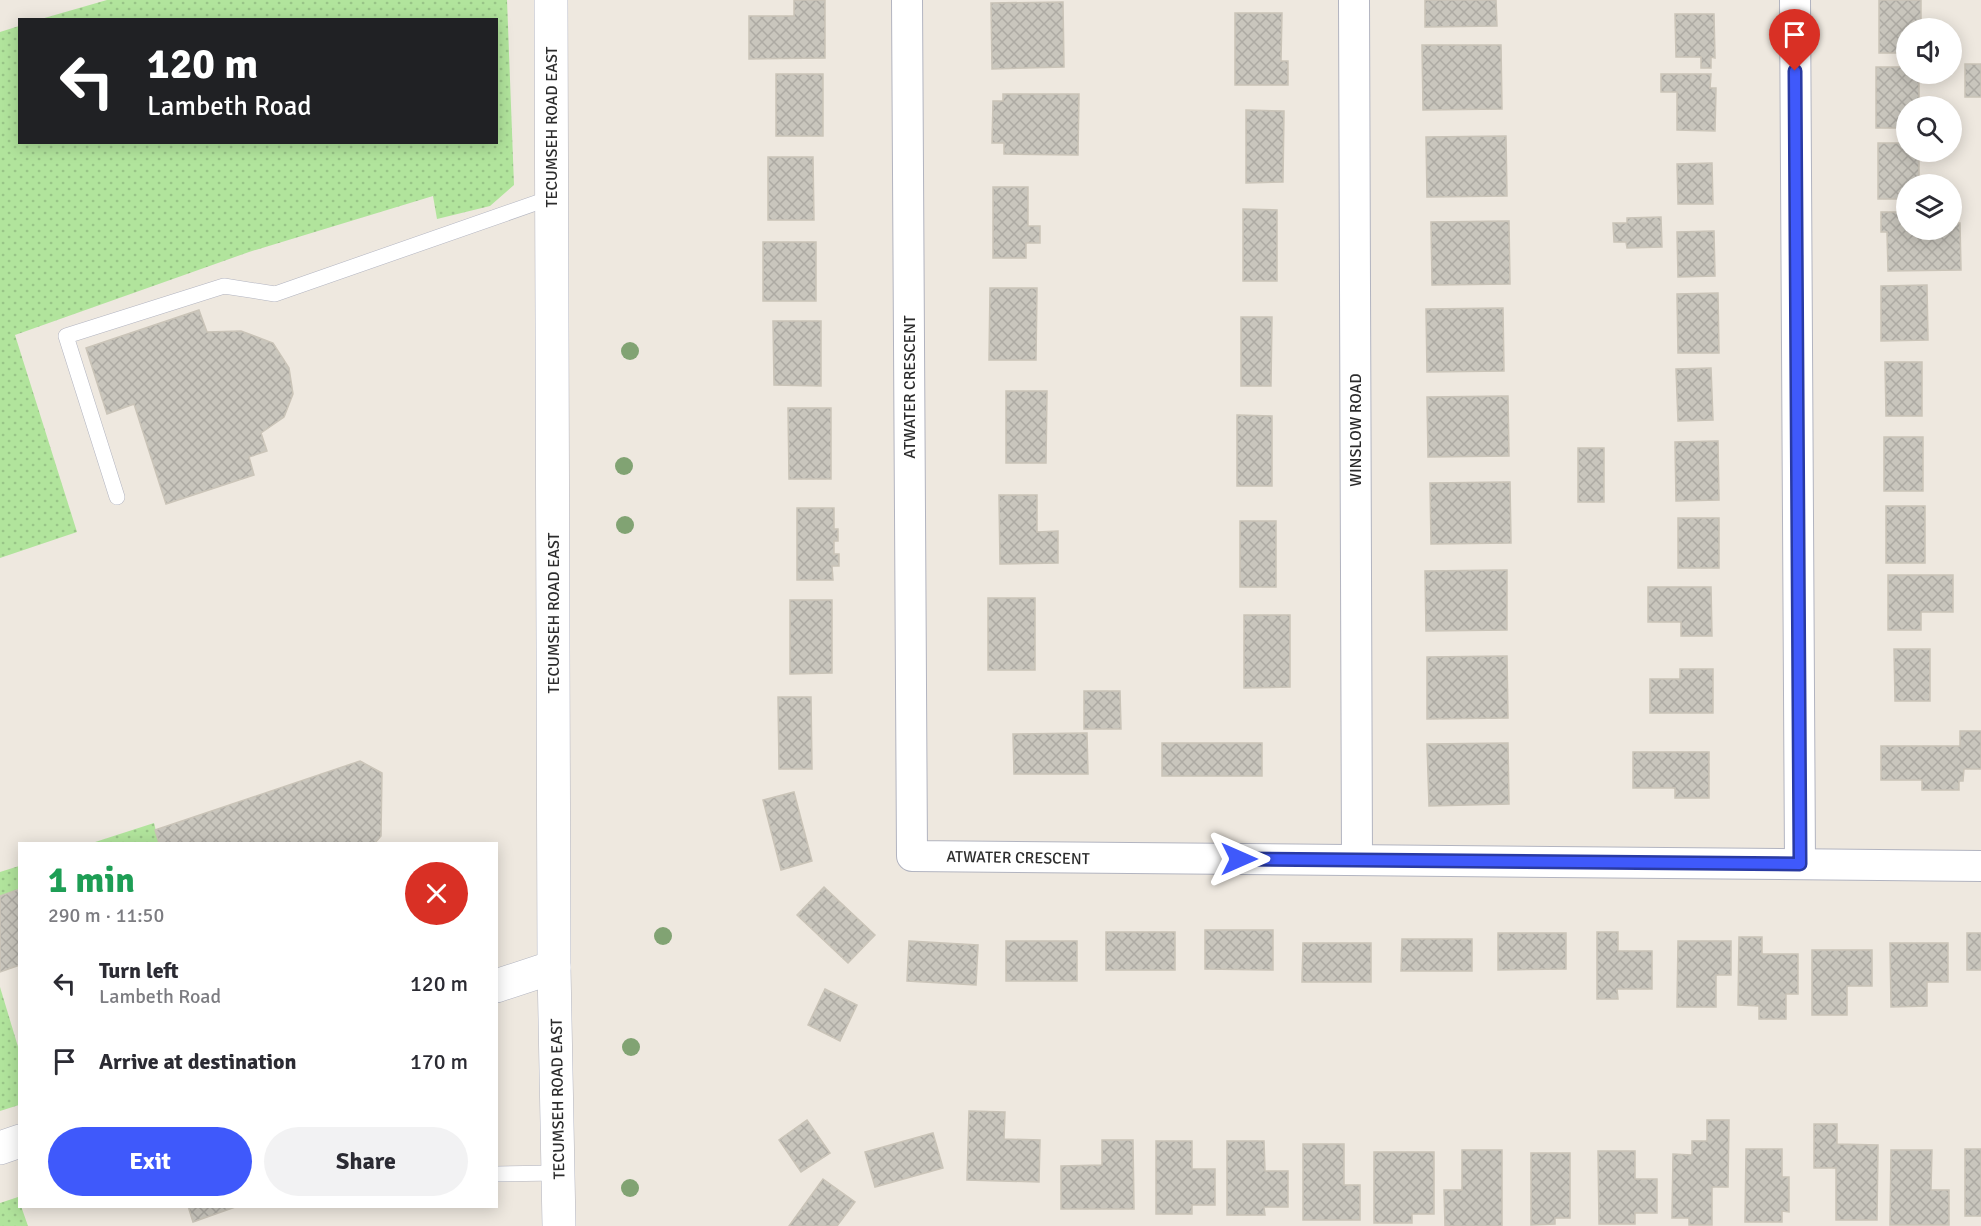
<!DOCTYPE html>
<meta charset="utf-8">
<style>
:root{--surface:#fff;--page:#f2f2f3;--text:#2b2b33;--muted:#7c7c81;--accent:#3f59fb}
body{margin:0;font-family:Signika,sans-serif;background:var(--page);color:var(--text);height:100vh;display:flex;flex-direction:column;font-size:22px;white-space:nowrap}
*{box-sizing:border-box;margin:0}
p{font-size:20px;color:var(--muted)}
.icon{flex:none;width:33px;height:33px;fill:none;stroke:currentColor;stroke-width:2;stroke-linecap:round;stroke-linejoin:round}
.map{position:relative;flex:1;overflow:hidden}
.panel{position:absolute;left:18px;top:842px;width:480px;height:366px;display:flex;flex-direction:column;background:var(--surface);border-radius:0px;box-shadow:0 3px 15px #0003}
.panel>*{flex:none}
.banner{position:absolute;left:18px;top:18px;width:480px;height:126px;border-radius:0px;box-shadow:0 3px 15px #0003;background:#202124;color:#fff;overflow:hidden}
.controls{position:absolute;left:1896px;top:18px;display:grid;gap:12px}
.controls a{display:grid;place-items:center;width:66px;height:66px;border-radius:50%;background:var(--surface);box-shadow:0 3px 15px #0003;font-size:30px}
.pin{position:absolute;display:grid;place-items:center;width:51px;height:51px;color:#fff;margin:-62px -26px;border-radius:50% 50% 50% 0;rotate:-45deg;box-shadow:0 0 6px #0007}
.pin .icon{rotate:45deg}
.me{position:absolute;width:66px;margin:-33px;rotate:90deg;stroke-linejoin:round;filter:drop-shadow(0 0 4px #0008)}
.turn{display:flex;align-items:center;gap:21px;height:126px;padding:0 30px;font-size:27px}
.turn .icon{width:78px;height:78px;stroke-width:2.5}
.turn b{display:block;font-size:42px;line-height:51px}
.round{display:grid;place-items:center;flex:none;width:63px;height:63px;border-radius:32px;background:var(--page)}
.summary{display:flex;align-items:center;justify-content:space-between;height:102px;padding:0 30px}
h1{font-size:36px;font-weight:700;line-height:45px;color:#1e9e55}
.action{display:flex;gap:12px;margin-top:auto;padding:12px 30px}
.action a{flex:1;height:69px;border-radius:36px;background:var(--accent);color:#fff;font-size:24px;font-weight:700;line-height:69px;text-align:center}
.action a+a{background:var(--page);color:var(--text)}
ul{padding:0;list-style:none}
li{display:flex;align-items:center;gap:18px;height:78px;padding:0 30px}
li div{flex:1}
li b{display:block;font-size:22px}
li em{font-style:normal}
.map>svg:first-child{display:block}
.grass{fill:url(#grass-dots)}
.building{fill:url(#building-cross-hatch);stroke:#cac4b8;stroke-width:1.5}
.lines{fill:none;stroke-linecap:round;stroke-linejoin:round}
.lane-casing{stroke:#b2b4c0;stroke-width:16}
.street-casing{stroke:#b2b4c0;stroke-width:32}
.secondary-casing{stroke:#b2b4c0;stroke-width:34}
.lane{stroke:#fff;stroke-width:15}
.street{stroke:#fff;stroke-width:30}
.secondary{stroke:#fff;stroke-width:33}
.tree{fill:#81a373}
.route-casing{stroke:#293aa3;stroke-width:15}
.route{stroke:#3f59fb;stroke-width:10}
.labels{text-anchor:middle;stroke-width:4.5;stroke-linejoin:round;paint-order:stroke}
.street-label{font-size:16px;fill:#2c2c2c;stroke:#fff}
</style>
<div class="map">
<svg width="1981" height="1226" viewBox="0 0 1981 1226">
<defs>
<pattern id="grass-dots" width="8" height="8" patternUnits="userSpaceOnUse" patternTransform="scale(1.5)"><rect width="8" height="8" fill="#b1e49c"/><path d="M2 2h.1M6 6h.1" fill="none" stroke="#98c487" stroke-width="1.8" stroke-linecap="round"/></pattern>
<pattern id="building-cross-hatch" width="8" height="8" patternUnits="userSpaceOnUse" patternTransform="scale(1.5)"><rect width="8" height="8" fill="#c9c6bd"/><path d="M0 0l8 8M0 8l8-8" fill="none" stroke="#adaaa3"/></pattern>
</defs>
<rect width="100%" height="100%" fill="#eee8df"/>
<!-- grass -->
<g class="grass">
<polygon points="107,0 507,0 514,185 490,206 437,219 433,196 249,252 15,335 77,532 0,558 0,32 19,26 20,142 496,142 496,20 41,19"/>
<polygon points="154,823 159,843 92,843"/>
<polygon points="19,866 19,889 0,896 0,872"/>
<polygon points="0,987 19,1050 19,1105 0,1111"/>
<polygon points="18,1197 20,1206 21,1206 28,1226 0,1226 0,1203"/>
</g>
<!-- building -->
<g class="building">
<polygon points="794,0 825,0 825,58 749,59 749,16 794,16"/>
<polygon points="1425,0 1496,0 1497,26 1425,27"/>
<polygon points="1879,0 1921,0 1921,28 1906,28 1906,53 1879,53"/>
<polygon points="1063,2 1064,67 992,69 991,3"/>
<polygon points="1235,13 1282,13 1281,61 1288,61 1288,85 1235,85"/>
<polygon points="1675,14 1714,14 1715,58 1711,57 1711,68 1701,68 1701,57 1676,57"/>
<polygon points="1422,45 1501,45 1502,109 1423,110"/>
<rect x="1965" y="64" width="16" height="33"/>
<polygon points="1876,67 1906,67 1906,74 1919,74 1919,106 1906,106 1906,128 1876,128"/>
<rect x="776" y="74" width="47" height="62"/>
<polygon points="1661,74 1711,74 1710,88 1716,88 1715,131 1677,130 1677,92 1661,92"/>
<polygon points="1003,94 1079,94 1078,155 1004,154 1004,143 992,143 993,101 1003,101"/>
<polygon points="1246,110 1284,111 1283,182 1246,183"/>
<polygon points="1506,136 1507,196 1427,197 1426,137"/>
<polygon points="1878,143 1906,143 1906,152 1919,152 1919,184 1906,184 1906,199 1878,199"/>
<polygon points="768,157 813,157 814,220 768,220"/>
<polygon points="1712,163 1713,204 1678,204 1677,164"/>
<polygon points="993,187 1028,187 1028,226 1040,226 1040,243 1026,243 1026,258 993,258"/>
<polygon points="1243,209 1277,210 1277,281 1243,281"/>
<polygon points="1881,212 1906,212 1906,230 1952,230 1952,223 1960,223 1961,270 1888,271 1887,232 1881,232"/>
<polygon points="1661,217 1662,247 1627,248 1626,242 1614,242 1613,223 1627,223 1627,218"/>
<polygon points="1509,221 1510,284 1432,285 1431,222"/>
<polygon points="1714,231 1715,276 1678,277 1677,232"/>
<rect x="763" y="242" width="53" height="59"/>
<polygon points="1927,285 1928,340 1881,341 1881,286"/>
<polygon points="990,288 1037,288 1036,360 989,360"/>
<polygon points="1718,293 1719,353 1678,353 1677,294"/>
<polygon points="1503,308 1504,371 1427,372 1426,309"/>
<polygon points="199,310 207,332 241,331 273,343 289,368 293,394 284,417 261,433 267,451 249,457 254,475 166,504 134,404 107,414 86,348"/>
<polygon points="1241,317 1272,317 1271,386 1241,386"/>
<polygon points="773,321 821,321 821,386 774,385"/>
<polygon points="1885,362 1922,362 1922,416 1886,416"/>
<polygon points="1711,368 1713,420 1678,421 1676,369"/>
<polygon points="1006,391 1047,391 1046,463 1006,463"/>
<polygon points="1508,396 1509,456 1428,457 1427,397"/>
<polygon points="788,408 831,408 831,479 789,479"/>
<polygon points="1237,415 1272,416 1272,486 1237,486"/>
<rect x="1884" y="437" width="39" height="54"/>
<polygon points="1718,441 1719,500 1676,501 1675,442"/>
<rect x="1578" y="448" width="26" height="54"/>
<polygon points="1510,482 1511,543 1431,544 1430,483"/>
<polygon points="999,495 1037,495 1037,532 1058,531 1058,563 1000,564"/>
<rect x="1886" y="506" width="39" height="57"/>
<polygon points="797,508 834,508 834,529 838,529 838,541 834,541 834,554 839,554 839,566 832,566 833,580 797,580"/>
<rect x="1678" y="518" width="41" height="50"/>
<rect x="1240" y="521" width="36" height="66"/>
<polygon points="1507,570 1507,630 1426,631 1425,571"/>
<polygon points="1888,575 1953,575 1953,612 1921,612 1921,630 1888,630"/>
<polygon points="1648,587 1711,587 1712,636 1681,636 1681,622 1648,622"/>
<rect x="988" y="598" width="47" height="72"/>
<polygon points="790,600 832,600 832,673 790,674"/>
<polygon points="1244,615 1290,615 1290,687 1244,688"/>
<polygon points="1894,649 1930,649 1930,701 1895,701"/>
<polygon points="1507,656 1508,718 1427,719 1427,657"/>
<polygon points="1680,669 1713,669 1713,713 1650,713 1650,679 1680,679"/>
<polygon points="1084,691 1120,691 1121,729 1084,729"/>
<polygon points="778,697 811,697 812,769 779,769"/>
<polygon points="1960,731 1981,731 1981,769 1964,769 1963,781 1959,781 1959,790 1922,790 1922,780 1881,780 1881,746 1960,746"/>
<polygon points="1087,733 1088,774 1014,774 1013,734"/>
<rect x="1162" y="743" width="100" height="33"/>
<polygon points="1508,743 1509,804 1429,806 1427,744"/>
<polygon points="1633,752 1709,752 1709,798 1675,798 1675,788 1633,788"/>
<polygon points="360,761 382,773 381,836 375,843 159,843 155,830"/>
<polygon points="794,792 812,861 781,870 763,800"/>
<polygon points="824,887 875,935 848,963 797,915"/>
<polygon points="20,889 20,965 0,972 0,896"/>
<polygon points="1205,930 1273,930 1273,970 1205,969"/>
<rect x="1106" y="932" width="69" height="38"/>
<polygon points="1597,932 1618,932 1618,951 1652,951 1652,989 1617,989 1618,999 1597,999"/>
<polygon points="1498,933 1566,933 1566,969 1498,970"/>
<rect x="1967" y="933" width="14" height="37"/>
<polygon points="1739,937 1762,937 1762,954 1798,954 1798,994 1786,994 1786,1019 1759,1019 1759,1006 1738,1005"/>
<polygon points="1402,939 1472,939 1472,971 1401,971"/>
<polygon points="909,941 978,945 976,985 907,981"/>
<rect x="1006" y="941" width="71" height="40"/>
<polygon points="1678,941 1731,941 1731,975 1716,975 1716,1007 1677,1007"/>
<polygon points="1303,943 1371,943 1371,982 1302,982"/>
<polygon points="1890,943 1948,943 1948,982 1927,982 1927,1006 1891,1007"/>
<polygon points="1812,950 1872,950 1872,986 1847,986 1847,1015 1812,1015"/>
<polygon points="825,989 857,1005 840,1041 808,1025"/>
<polygon points="969,1111 1005,1112 1004,1139 1040,1140 1039,1182 967,1180"/>
<polygon points="807,1120 830,1153 801,1172 779,1140"/>
<polygon points="1707,1120 1729,1120 1728,1187 1712,1187 1712,1225 1689,1225 1689,1218 1672,1218 1673,1154 1692,1155 1692,1141 1707,1141"/>
<polygon points="1814,1124 1837,1124 1837,1144 1878,1145 1877,1220 1836,1220 1836,1168 1814,1168"/>
<polygon points="933,1133 943,1168 875,1187 865,1152"/>
<polygon points="1102,1140 1133,1140 1134,1209 1061,1209 1061,1166 1102,1165"/>
<polygon points="1156,1141 1192,1141 1192,1169 1215,1169 1215,1205 1192,1205 1192,1214 1156,1214"/>
<polygon points="1227,1141 1264,1141 1265,1171 1288,1171 1288,1207 1264,1207 1265,1215 1227,1215"/>
<polygon points="1303,1144 1344,1144 1344,1185 1360,1185 1360,1220 1303,1220"/>
<polygon points="1746,1149 1782,1149 1782,1177 1789,1177 1789,1212 1782,1211 1782,1222 1745,1222"/>
<rect x="1965" y="1149" width="16" height="67"/>
<polygon points="1462,1150 1502,1150 1502,1226 1445,1226 1444,1190 1462,1190"/>
<polygon points="1891,1150 1932,1150 1931,1190 1949,1190 1949,1225 1890,1225"/>
<polygon points="1598,1151 1635,1151 1635,1179 1657,1179 1657,1213 1635,1213 1635,1224 1599,1224"/>
<polygon points="1374,1152 1434,1152 1434,1214 1412,1214 1412,1223 1374,1223"/>
<polygon points="1531,1153 1570,1153 1570,1218 1555,1218 1555,1224 1531,1225"/>
<polygon points="823,1179 855,1202 837,1226 789,1226"/>
<polygon points="188,1206 238,1206 193,1222"/>
</g>
<g class="lines">
<defs>
<g id="lane">
<polyline points="117,497 66,336 224,286 275,294 550,198"/>
<polyline points="496,1174 558,1173"/>
</g>
<g id="street">
<polyline points="907,0 912,856 1981,866"/>
<polyline points="1354,0 1357,860"/>
<polyline points="1795,0 1800,864"/>
</g>
<g id="secondary">
<polyline points="551,0 554,967 559,1226"/>
<polyline points="496,986 554,967"/>
<polyline points="0,1148 20,1141"/>
</g>
</defs>
<!-- lane casing -->
<use href="#lane" class="lane-casing"/>
<!-- street casing -->
<use href="#street" class="street-casing"/>
<!-- secondary casing -->
<use href="#secondary" class="secondary-casing"/>
<!-- lane -->
<use href="#lane" class="lane"/>
<!-- street -->
<use href="#street" class="street"/>
<!-- secondary -->
<use href="#secondary" class="secondary"/>
</g>
<!-- trees -->
<g class="tree">
<circle cx="630" cy="351" r="9"/>
<circle cx="624" cy="466" r="9"/>
<circle cx="625" cy="525" r="9"/>
<circle cx="663" cy="936" r="9"/>
<circle cx="631" cy="1047" r="9"/>
<circle cx="630" cy="1188" r="9"/>
</g>
<g class="lines">
<defs>
<polyline id="route" points="1239,859 1800,864 1795,71"/>
</defs>
<!-- route casing -->
<use href="#route" class="route-casing"/>
<!-- route -->
<use href="#route" class="route"/>
</g>
<g class="labels">
<!-- street labels -->
<g class="street-label">
<text transform="translate(551 127) rotate(-90)" y="6">TECUMSEH ROAD EAST</text>
<text transform="translate(909 387) rotate(-90)" y="6">ATWATER CRESCENT</text>
<text transform="translate(1355 430) rotate(-90)" y="6">WINSLOW ROAD</text>
<text transform="translate(553 613) rotate(-90)" y="6">TECUMSEH ROAD EAST</text>
<text transform="translate(1018 857) rotate(1)" y="6">ATWATER CRESCENT</text>
<text transform="translate(557 1099) rotate(-91)" y="6">TECUMSEH ROAD EAST</text>
</g>
</g>
</svg>
<div class="controls">
<a><svg class="icon" aria-label="sound" viewBox="0 0 24 24"><path d="M4 9h4l5-4v14l-5-4H4zM17 9q2 3 0 6"/></svg></a>
<a><svg class="icon" aria-label="search" viewBox="0 0 24 24"><circle cx="10" cy="10" r="6"/><path d="M15 15l6 6"/></svg></a>
<a><svg class="icon" aria-label="layers" viewBox="0 0 24 24"><path d="M12 4l9 5-9 5-9-5zM3 14l9 5 9-5"/></svg></a>
</div>
<div class="pin" style="left:1795px;top:71px;background:#d93025"><svg class="icon" aria-label="arrive" viewBox="0 0 24 24"><path d="M6 21V4h12l-3 4 3 4H6"/></svg></div>
<svg class="me" style="left:1239px;top:859px" viewBox="-20 -20 40 40"><path d="M0-17L14 15 0 8-14 15z" fill="#3f59fb" stroke="#fff" stroke-width="4"/></svg>
<div class="banner">
<div class="turn"><svg class="icon" aria-label="left" viewBox="0 0 24 24"><path d="M17 20v-9H6M10 6l-5 5 5 5"/></svg><div><b>120 m</b>Lambeth Road</div></div>
</div>
<section class="panel">
<div class="summary"><div><h1>1 min</h1><p>290 m · 11:50</p></div><a class="round" style="background:#d93025;color:#fff"><svg class="icon" aria-label="close" viewBox="0 0 24 24"><path d="M6 6l12 12M18 6L6 18"/></svg></a></div>
<ul>
<li><svg class="icon" aria-label="left" viewBox="0 0 24 24"><path d="M17 20v-9H6M10 6l-5 5 5 5"/></svg><div><b>Turn left</b><p>Lambeth Road</p></div><em>120 m</em></li>
<li><svg class="icon" aria-label="arrive" viewBox="0 0 24 24"><path d="M6 21V4h12l-3 4 3 4H6"/></svg><div><b>Arrive at destination</b></div><em>170 m</em></li>
</ul>
<div class="action"><a>Exit</a><a>Share</a></div>
</section>
</div>
